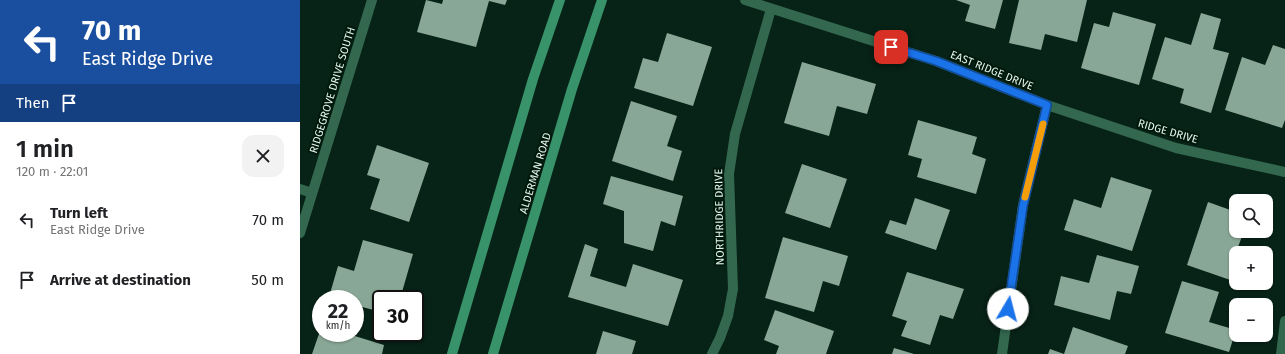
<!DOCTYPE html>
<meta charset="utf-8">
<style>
:root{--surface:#fff;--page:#f2f2f2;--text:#202124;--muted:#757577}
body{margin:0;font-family:"Fira Sans",sans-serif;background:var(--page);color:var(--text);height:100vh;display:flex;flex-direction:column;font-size:15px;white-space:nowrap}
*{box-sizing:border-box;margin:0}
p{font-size:13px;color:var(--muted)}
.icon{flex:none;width:22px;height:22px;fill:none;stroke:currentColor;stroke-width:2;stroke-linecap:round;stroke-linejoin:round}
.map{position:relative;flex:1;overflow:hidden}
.details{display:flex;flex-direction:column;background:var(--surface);width:300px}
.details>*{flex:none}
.top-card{background:#1a4fa0;color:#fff;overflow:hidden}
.fabs{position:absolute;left:929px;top:194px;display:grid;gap:8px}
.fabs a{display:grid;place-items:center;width:44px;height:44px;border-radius:8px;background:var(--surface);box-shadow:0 1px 3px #0004;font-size:20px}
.speed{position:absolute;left:12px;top:290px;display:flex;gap:8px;font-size:20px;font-weight:700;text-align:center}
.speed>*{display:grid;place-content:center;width:52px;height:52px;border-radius:50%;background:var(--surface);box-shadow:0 1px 3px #0004;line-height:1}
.speed small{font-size:10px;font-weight:400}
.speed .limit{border:2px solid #111;border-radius:6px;background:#fff;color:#111}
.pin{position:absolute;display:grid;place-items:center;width:34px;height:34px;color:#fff;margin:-17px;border-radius:8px;box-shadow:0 2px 6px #0006}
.me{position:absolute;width:44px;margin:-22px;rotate:8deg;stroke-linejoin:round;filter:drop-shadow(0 0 3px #0008)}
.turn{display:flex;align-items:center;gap:14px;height:84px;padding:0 16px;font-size:18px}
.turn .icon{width:52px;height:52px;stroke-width:2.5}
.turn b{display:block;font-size:28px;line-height:34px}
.then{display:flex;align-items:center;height:38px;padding:0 16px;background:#0003;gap:8px;font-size:15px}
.round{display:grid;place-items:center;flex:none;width:42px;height:42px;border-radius:12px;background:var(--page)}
.head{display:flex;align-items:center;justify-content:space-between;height:68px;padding:0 16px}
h1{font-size:24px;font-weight:600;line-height:30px}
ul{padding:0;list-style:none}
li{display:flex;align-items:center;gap:12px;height:60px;padding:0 16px}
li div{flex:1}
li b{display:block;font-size:15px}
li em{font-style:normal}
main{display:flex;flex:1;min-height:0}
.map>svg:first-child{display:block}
.building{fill:#89a796}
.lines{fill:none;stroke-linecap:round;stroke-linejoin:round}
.minor{stroke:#33684e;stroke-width:10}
.secondary{stroke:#38936a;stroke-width:10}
.route-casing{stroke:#114b97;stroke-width:10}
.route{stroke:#1a73e8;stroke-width:7}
.slow{stroke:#f59e0b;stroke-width:7}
.labels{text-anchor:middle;stroke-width:4;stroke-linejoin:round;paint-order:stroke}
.street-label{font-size:11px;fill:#e7f6ed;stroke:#00190d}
</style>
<main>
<section class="details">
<div class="top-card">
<div class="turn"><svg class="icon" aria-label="left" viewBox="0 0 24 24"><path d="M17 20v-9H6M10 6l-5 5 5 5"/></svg><div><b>70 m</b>East Ridge Drive</div></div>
<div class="then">Then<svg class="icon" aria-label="arrive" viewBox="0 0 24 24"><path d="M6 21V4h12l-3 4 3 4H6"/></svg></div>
</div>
<div class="head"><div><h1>1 min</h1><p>120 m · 22:01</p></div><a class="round"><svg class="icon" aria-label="close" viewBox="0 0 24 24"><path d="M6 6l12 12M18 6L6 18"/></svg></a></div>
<ul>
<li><svg class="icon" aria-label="left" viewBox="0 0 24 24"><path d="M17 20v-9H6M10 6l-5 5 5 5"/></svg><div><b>Turn left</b><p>East Ridge Drive</p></div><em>70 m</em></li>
<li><svg class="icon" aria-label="arrive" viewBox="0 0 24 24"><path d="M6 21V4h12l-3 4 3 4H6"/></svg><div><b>Arrive at destination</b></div><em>50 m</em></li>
</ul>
</section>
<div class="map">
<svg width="985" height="354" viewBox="0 0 985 354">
<rect width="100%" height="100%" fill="#072216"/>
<!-- building -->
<g class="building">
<polygon points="126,0 142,4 143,0 207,0 205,5 189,1 176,47 117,32"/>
<polygon points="656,0 703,0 695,29 665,21 670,5"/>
<polygon points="719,0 787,0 777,42 745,34 741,50 709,43"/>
<polygon points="813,12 856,24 839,85 781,68 794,23 809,27"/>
<polygon points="901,13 921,19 913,49 929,53 911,113 880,103 884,89 852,79 865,37 891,45"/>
<polygon points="367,33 412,47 393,106 334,88 343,58 358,62"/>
<polygon points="973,45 985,49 985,120 982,128 925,110 942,57 965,65"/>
<polygon points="502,62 576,84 567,114 537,106 529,136 484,123"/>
<polygon points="331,101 377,116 367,146 382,151 373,181 312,161"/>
<polygon points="618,120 677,137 672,154 686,159 676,194 617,177 622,159 608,155"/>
<polygon points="77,145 129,163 109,222 70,209 80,179 67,175"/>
<polygon points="502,164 547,179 530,228 485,213"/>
<polygon points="311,176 383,196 375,226 361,221 353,251 324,243 324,211 303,204"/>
<polygon points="811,177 852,190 832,251 764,230 774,199 801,208"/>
<polygon points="615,198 650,210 636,250 585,233 590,220 606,225"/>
<polygon points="908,202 936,212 936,231 944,231 938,247 954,253 936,253 936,282 887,265"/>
<polygon points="483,237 548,256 539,286 523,281 514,312 465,298"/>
<polygon points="63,240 113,254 100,299 81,299 81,312 55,305 55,299 36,299 29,297 38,266 54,271"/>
<polygon points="285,244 298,249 290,276 326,287 333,264 383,280 368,326 268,297"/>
<polygon points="797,255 839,266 831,294 817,291 810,320 754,305 761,276 789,283"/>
<polygon points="607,272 664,289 653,319 640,315 630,345 601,336 607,321 592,316"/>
<polygon points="882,281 919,292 909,322 936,330 929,352 865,333"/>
<polygon points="475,310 534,331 526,354 476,354 479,346 464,340"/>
<polygon points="773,327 828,346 825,354 748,354 750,349 764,354"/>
<polygon points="21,328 21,333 45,333 84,345 82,354 12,354"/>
<polygon points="303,331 336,341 332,354 296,354"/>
<polygon points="594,348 614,354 592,354"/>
</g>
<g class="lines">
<!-- minor -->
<g class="minor">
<polyline points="445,0 636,61 747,105 876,148 985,172"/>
<polyline points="0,189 12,193"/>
<polyline points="0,233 72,0"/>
<polyline points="412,354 420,338 428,316 433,289 429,174 435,134 471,9"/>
<polyline points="702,354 723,205 747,105"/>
<polyline points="981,354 985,321"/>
</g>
<!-- secondary -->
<g class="secondary">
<polyline points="152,354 233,79 260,0"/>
<polyline points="193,354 272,89 302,0"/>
</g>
</g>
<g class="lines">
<defs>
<polyline id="route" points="591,47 636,61 747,105 723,206 708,309"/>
</defs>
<!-- route casing -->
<use href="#route" class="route-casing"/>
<!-- route -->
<use href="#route" class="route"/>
<!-- slow -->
<polyline class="slow" points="725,197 743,124"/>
</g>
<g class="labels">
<!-- street labels -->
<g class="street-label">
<text transform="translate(692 70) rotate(22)" y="4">EAST RIDGE DRIVE</text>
<text transform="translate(32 90) rotate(-73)" y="4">RIDGEGROVE DRIVE SOUTH</text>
<text transform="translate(868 131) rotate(16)" y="4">RIDGE DRIVE</text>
<text transform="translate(235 173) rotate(-73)" y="4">ALDERMAN ROAD</text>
<text transform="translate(419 217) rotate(-91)" y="4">NORTHRIDGE DRIVE</text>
</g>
</g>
</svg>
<div class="fabs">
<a><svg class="icon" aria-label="search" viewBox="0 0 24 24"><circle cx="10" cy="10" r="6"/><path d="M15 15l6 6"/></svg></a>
<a>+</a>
<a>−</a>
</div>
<div class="speed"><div>22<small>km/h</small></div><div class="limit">30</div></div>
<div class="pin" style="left:591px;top:47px;background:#d93025"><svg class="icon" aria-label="arrive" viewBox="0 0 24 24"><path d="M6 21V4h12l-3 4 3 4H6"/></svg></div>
<svg class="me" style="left:708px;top:309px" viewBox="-20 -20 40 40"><circle r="19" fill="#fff"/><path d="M0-13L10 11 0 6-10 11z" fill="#1a73e8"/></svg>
</div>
</main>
